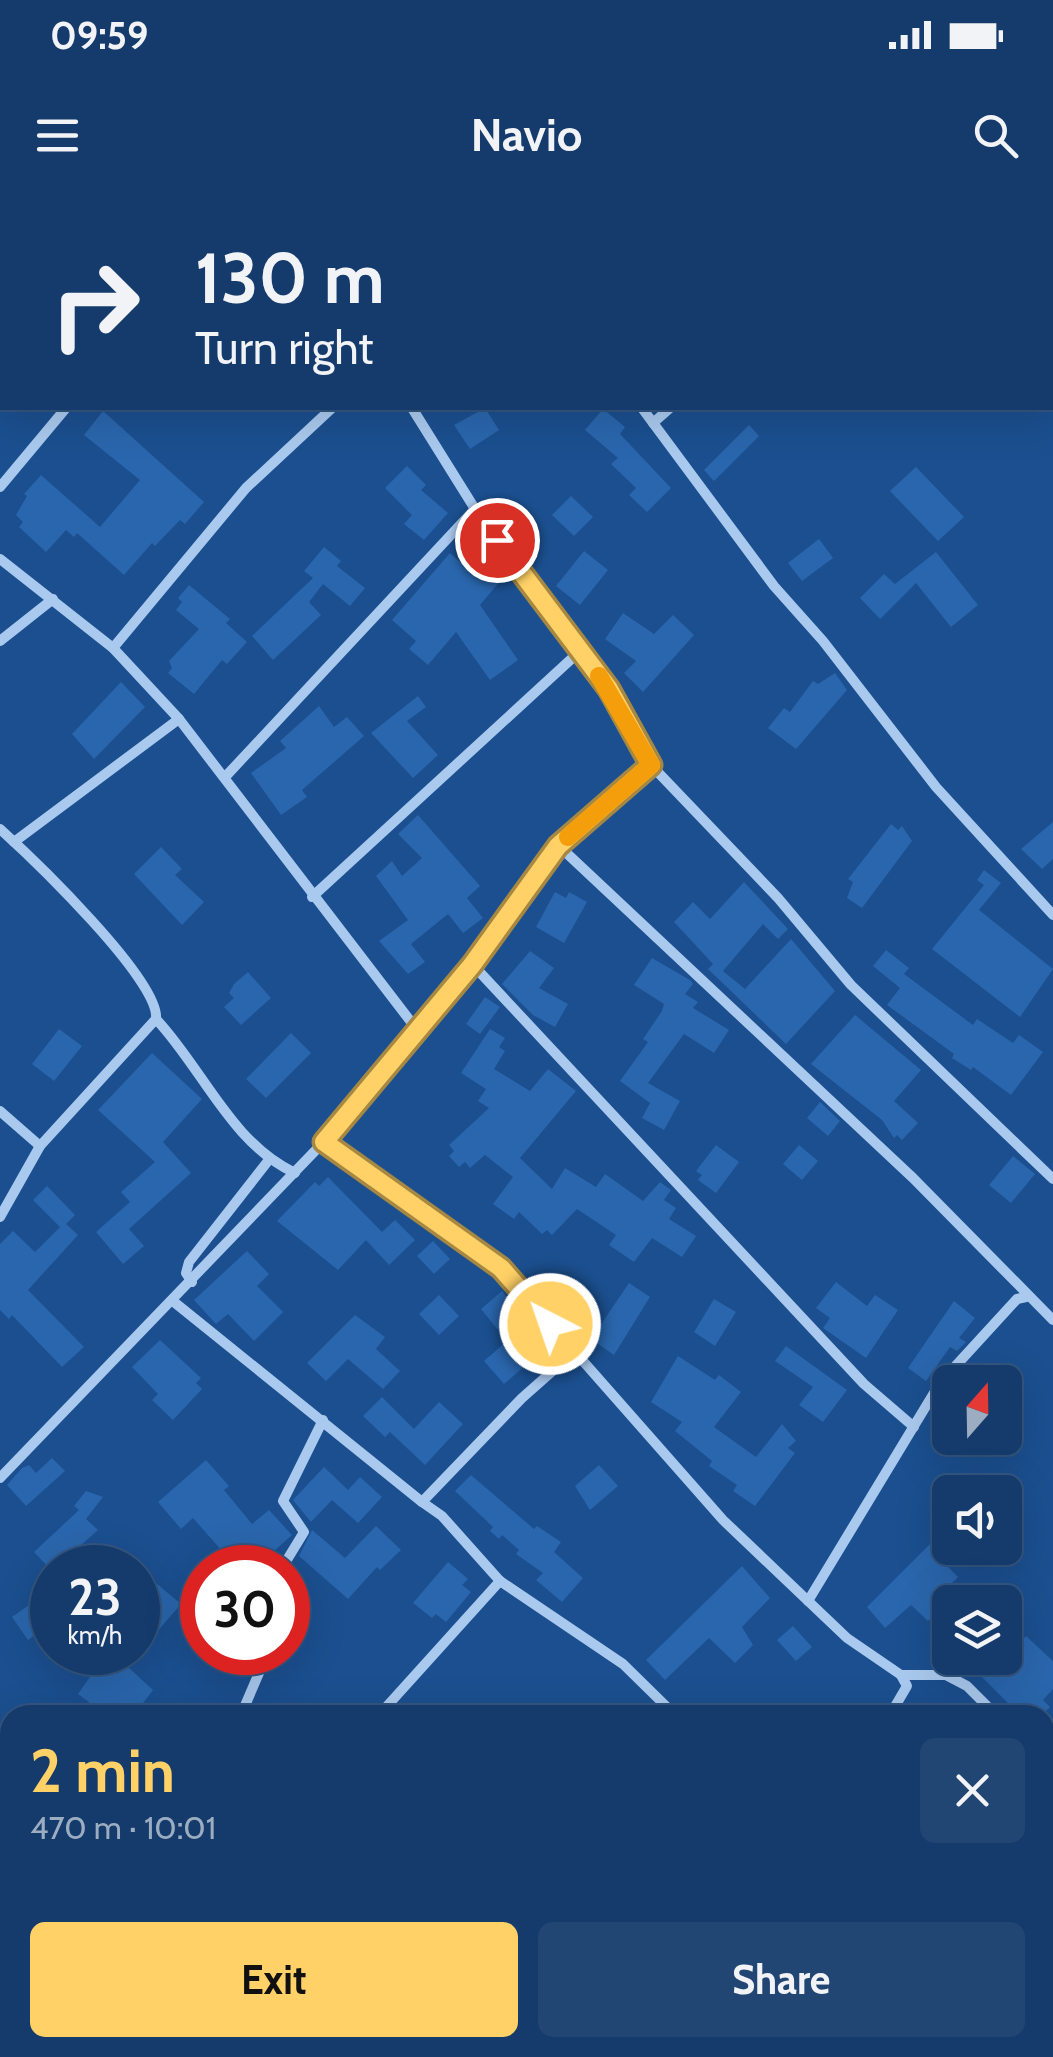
<!DOCTYPE html>
<meta charset="utf-8">
<style>
:root{--surface:#143b6b;--page:#214673;--text:#f1f3f6;--muted:#9dadc1;--line:#33557e;--accent:#ffd166}
body{margin:0;font-family:Cabin,sans-serif;background:var(--page);color:var(--text);height:100vh;display:flex;flex-direction:column;font-size:38px;white-space:nowrap}
*{box-sizing:border-box;margin:0}
p{font-size:32px;color:var(--muted)}
.icon{flex:none;width:55px;height:55px;fill:none;stroke:currentColor;stroke-width:2;stroke-linecap:round;stroke-linejoin:round}
.map{position:relative;flex:1;overflow:hidden}
.drawer{position:absolute;left:0px;top:1505px;width:1055px;height:352px;display:flex;flex-direction:column;background:var(--surface);border-radius:30px 30px 0 0;box-shadow:0 10px 40px #0002,0 0 0 2px var(--line)}
.drawer>*{flex:none}
.banner{position:absolute;left:0px;top:0px;width:1055px;height:210px;box-shadow:0 10px 40px #0002,0 0 0 2px var(--line);background:#143b6b;color:var(--text);overflow:hidden}
.needle{width:65px;rotate:20deg}
.controls{position:absolute;left:932px;top:1165px;display:grid;gap:20px}
.controls a{display:grid;place-items:center;width:90px;height:90px;border-radius:15px;background:var(--surface);box-shadow:0 10px 40px #0002,0 0 0 2px var(--line);font-size:50px}
.speed{position:absolute;left:30px;top:1345px;display:flex;gap:20px;font-size:50px;font-weight:700;text-align:center}
.speed>*{display:grid;place-content:center;width:130px;height:130px;border-radius:50%;background:var(--surface);box-shadow:0 10px 40px #0002,0 0 0 2px var(--line);line-height:1}
.speed small{font-size:25px;font-weight:400}
.speed .limit{border:15px solid #d22;background:#fff;color:#111}
.pin{position:absolute;display:grid;place-items:center;width:85px;height:85px;color:#fff;margin:-42px;border:5px solid #fff;border-radius:50%;box-shadow:0 2px 10px #0007}
.me{position:absolute;width:110px;margin:-55px;rotate:319deg;stroke-linejoin:round;filter:drop-shadow(0 0 8px #0008)}
.turn{display:flex;align-items:center;gap:35px;height:210px;padding:0 30px;font-size:45px}
.turn .icon{width:130px;height:130px;stroke-width:2.5}
.turn b{display:block;font-size:70px;line-height:85px}
.round{display:grid;place-items:center;flex:none;width:105px;height:105px;border-radius:15px;background:var(--page)}
.summary{display:flex;align-items:center;justify-content:space-between;height:170px;padding:0 30px}
h1{font-size:60px;font-weight:700;line-height:75px;color:var(--accent)}
.primary-button{display:flex;gap:20px;margin-top:auto;padding:20px 30px}
.primary-button a{flex:1;height:115px;border-radius:15px;background:var(--accent);color:#111;font-size:40px;font-weight:700;line-height:115px;text-align:center}
.primary-button a+a{background:var(--page);color:var(--text)}
.status{display:flex;justify-content:space-between;align-items:center;height:70px;padding:0 50px;background:var(--surface);direction:ltr}
.status svg{height:28px;fill:currentColor}
header{display:flex;justify-content:space-between;align-items:center;height:130px;padding:0 30px;background:var(--surface);font-size:45px;font-weight:700}
.map>svg:first-child{display:block}
.building{fill:#2a66ad}
.lines{fill:none;stroke-linecap:round;stroke-linejoin:round}
.minor{stroke:#a9c9ee;stroke-width:10}
.route-casing{stroke:#a68842;stroke-width:25}
.route{stroke:#ffd166;stroke-width:18}
.slow{stroke:#f59e0b;stroke-width:18}
</style>
<div class="status"><b>09:59</b><svg viewBox="0 0 49 12"><path d="M0 12V9h3v3zM5 12V6h3v6zM10 12V3h3v9zM15 12V0h3v12zM26 1h20v11H26zM47 4h2v5h-2z"/></svg></div>
<header><svg class="icon" aria-label="menu" viewBox="0 0 24 24"><path d="M4 6h16M4 12h16M4 18h16"/></svg>Navio<svg class="icon" aria-label="search" viewBox="0 0 24 24"><circle cx="10" cy="10" r="6"/><path d="M15 15l6 6"/></svg></header>
<div class="map">
<svg width="1053" height="1857" viewBox="0 0 1053 1857">
<rect width="100%" height="100%" fill="#1b4f8f"/>
<!-- building -->
<g class="building">
<polygon points="485,208 499,230 470,249 454,225"/>
<polygon points="603,209 625,227 620,234 671,288 647,312 629,295 636,288 611,264 618,258 585,230"/>
<polygon points="103,211 204,302 185,324 180,320 155,346 152,343 124,375 77,333 74,337 66,330 46,352 19,327 23,322 16,315 27,296 24,294 41,275 100,327 140,280 84,235"/>
<polygon points="749,225 759,236 714,281 704,270"/>
<polygon points="407,266 426,285 421,290 448,313 424,340 404,324 412,315 385,288"/>
<polygon points="916,267 964,317 938,341 890,291"/>
<polygon points="571,296 593,317 574,336 552,315"/>
<polygon points="819,339 833,358 802,381 788,363"/>
<polygon points="324,347 341,361 337,366 365,388 350,406 323,384 309,402 321,415 273,460 252,436 313,378 304,371"/>
<polygon points="584,351 608,370 580,405 556,386"/>
<polygon points="936,352 978,405 951,427 916,383 880,419 860,398 884,374 895,384"/>
<polygon points="450,353 474,374 482,364 501,380 480,405 518,460 490,480 456,432 428,465 409,449 416,441 392,420"/>
<polygon points="189,385 230,419 226,423 247,442 227,464 222,460 194,494 168,473 172,468 169,461 199,429 176,410 182,402 178,398"/>
<polygon points="623,413 654,434 673,415 694,435 643,492 624,473 636,461 605,439"/>
<polygon points="835,473 847,490 796,549 768,528 784,508 790,512 813,481 818,484"/>
<polygon points="121,482 145,507 94,559 72,534"/>
<polygon points="418,496 426,507 407,521 438,555 413,578 371,533"/>
<polygon points="319,506 334,527 347,517 364,536 302,590 307,597 281,615 251,573 286,548 280,541"/>
<polygon points="418,615 480,686 467,698 483,718 463,733 448,714 411,744 425,762 408,774 379,741 408,720 376,676 392,661 402,676 422,658 398,634"/>
<polygon points="1053,622 1053,659 1042,669 1021,649"/>
<polygon points="891,624 898,630 902,626 912,641 862,708 847,698 853,682 848,679"/>
<polygon points="161,647 182,669 175,675 204,702 182,725 134,674"/>
<polygon points="984,670 1001,683 979,710 1053,769 1020,817 932,749 984,685 977,680"/>
<polygon points="744,682 788,729 778,739 763,724 723,771 745,789 791,739 835,791 786,844 708,769 713,764 674,722 693,702 710,719"/>
<polygon points="555,692 566,698 569,692 587,702 564,743 536,727"/>
<polygon points="886,750 909,768 904,774 973,825 977,819 1013,843 1019,835 1043,852 1011,895 973,867 971,870 952,858 954,854 887,805 900,788 873,766"/>
<polygon points="530,751 554,768 539,788 568,804 555,827 533,815 502,784"/>
<polygon points="652,758 690,780 693,784 685,794 698,802 693,808 729,830 714,853 684,834 648,883 680,901 664,930 642,918 650,903 620,881 648,842 643,839 662,811 664,804 634,785"/>
<polygon points="248,772 271,798 241,825 224,807 234,798 229,793 234,784"/>
<polygon points="485,797 500,807 480,834 466,824"/>
<polygon points="855,815 921,870 894,901 918,923 902,940 897,935 894,938 882,920 811,864"/>
<polygon points="59,829 82,846 54,881 32,864"/>
<polygon points="490,829 505,838 499,847 505,851 494,869 530,891 548,869 576,891 520,958 552,989 565,968 596,987 605,974 643,1001 660,982 671,990 664,1000 676,1008 669,1019 696,1036 682,1057 652,1038 634,1062 609,1045 616,1035 577,1009 552,1035 547,1030 542,1034 519,1012 514,1019 493,1004 513,977 485,955 470,968 465,962 459,967 449,956 454,951 449,945 489,908 478,901 486,889 461,873"/>
<polygon points="291,833 311,853 266,898 246,879"/>
<polygon points="152,853 202,899 163,942 191,973 129,1029 144,1046 123,1064 96,1032 130,1002 121,992 155,962 98,910"/>
<polygon points="820,902 840,921 828,936 807,918"/>
<polygon points="716,945 739,962 716,993 698,980 702,975 696,971"/>
<polygon points="799,945 818,961 802,980 783,964"/>
<polygon points="1013,956 1035,974 1011,1003 989,985"/>
<polygon points="328,977 382,1032 395,1020 415,1040 389,1065 366,1040 338,1070 277,1021 315,982 319,986"/>
<polygon points="47,986 75,1015 66,1024 78,1035 28,1090 84,1147 62,1167 12,1115 9,1119 0,1110 0,1044 13,1031 35,1052 60,1027 33,1000"/>
<polygon points="433,1041 450,1059 434,1074 417,1056"/>
<polygon points="247,1051 269,1074 257,1086 283,1112 254,1141 228,1114 216,1124 194,1100"/>
<polygon points="836,1082 867,1106 875,1095 898,1110 866,1158 823,1128 830,1118 816,1108"/>
<polygon points="629,1083 650,1097 614,1155 591,1139"/>
<polygon points="502,1091 519,1112 498,1130 481,1109"/>
<polygon points="439,1095 459,1116 439,1135 419,1114"/>
<polygon points="714,1099 736,1112 715,1146 694,1132"/>
<polygon points="954,1101 975,1118 959,1138 966,1142 957,1151 950,1147 926,1181 908,1168"/>
<polygon points="355,1115 385,1137 376,1149 400,1171 383,1189 348,1159 326,1181 307,1163"/>
<polygon points="160,1140 201,1178 196,1183 202,1189 173,1220 152,1200 158,1194 132,1167"/>
<polygon points="507,1141 526,1165 504,1184 484,1161"/>
<polygon points="786,1146 847,1190 823,1222 799,1205 813,1187 775,1161"/>
<polygon points="678,1156 715,1180 719,1175 741,1192 714,1227 756,1257 782,1224 796,1241 788,1248 795,1253 755,1306 733,1291 737,1285 709,1266 712,1261 675,1231 682,1222 651,1202"/>
<polygon points="382,1197 414,1229 439,1202 463,1224 425,1265 390,1232 385,1237 363,1216"/>
<polygon points="52,1258 65,1271 26,1306 7,1285 22,1268 29,1265 36,1273"/>
<polygon points="206,1260 229,1286 224,1290 252,1324 269,1310 292,1335 255,1368 237,1368 193,1318 181,1329 158,1302"/>
<polygon points="599,1265 618,1286 590,1310 575,1286"/>
<polygon points="324,1267 348,1290 360,1277 382,1297 358,1323 332,1300 311,1322 293,1300"/>
<polygon points="471,1275 534,1329 537,1326 561,1342 554,1352 583,1378 562,1402 536,1380 543,1373 516,1354 519,1350 502,1335 499,1339 490,1331 493,1327 455,1291"/>
<polygon points="86,1291 103,1297 86,1319 98,1330 52,1371 34,1352 79,1310 74,1306"/>
<polygon points="376,1326 401,1350 380,1370 377,1367 348,1399 299,1356 312,1330 345,1358"/>
<polygon points="937,1337 954,1354 945,1364 958,1377 935,1400 942,1407 928,1421 911,1405 885,1428 867,1407"/>
<polygon points="448,1362 468,1379 462,1385 471,1392 446,1422 436,1414 432,1418 413,1403"/>
<polygon points="742,1366 770,1398 742,1427 753,1445 735,1463 709,1438 665,1480 646,1460"/>
<polygon points="144,1373 181,1404 127,1466 153,1490 134,1515 80,1515 89,1502 78,1494 90,1477 55,1452 138,1452 138,1382"/>
<polygon points="52,1389 52,1423 28,1440 12,1417"/>
<polygon points="793,1426 812,1447 796,1461 777,1440"/>
<polygon points="1026,1436 1053,1461 1053,1489 1043,1500 1050,1507 1042,1515 1020,1515 963,1458 1006,1458"/>
</g>
<g class="lines">
<!-- minor -->
<g class="minor">
<polyline points="277,0 278,2"/>
<polyline points="480,0 482,2"/>
<polyline points="909,0 911,2"/>
<polyline points="243,2 244,0"/>
<polyline points="308,2 313,0"/>
<polyline points="671,2 673,0"/>
<polyline points="881,2 883,0"/>
<polyline points="1052,152 1053,153"/>
<polyline points="412,208 475,309 609,489 651,565 778,698 851,785 1053,979"/>
<polyline points="642,208 774,386 823,441 936,587 1053,715"/>
<polyline points="653,223 670,208"/>
<polyline points="0,287 66,208"/>
<polyline points="0,359 113,448 179,519 418,831"/>
<polyline points="0,441 53,399"/>
<polyline points="113,448 246,288 332,208"/>
<polyline points="226,576 475,309"/>
<path d="M 0,629 C 31,657 161,781 156,819 C 203,869 231,943 295,973"/>
<polyline points="14,642 179,519"/>
<polyline points="559,646 913,978 1053,1120"/>
<polyline points="312,697 580,451"/>
<polyline points="473,765 864,1184 914,1227"/>
<polyline points="0,911 40,946"/>
<polyline points="324,942 501,1068 723,1320 847,1438 901,1475 946,1475 967,1486 996,1515"/>
<polyline points="0,1017 40,946 156,819"/>
<polyline points="192,1082 186,1073 189,1062 268,961"/>
<polyline points="174,1102 422,1302"/>
<polyline points="0,1278 339,926 473,765 559,646 651,565"/>
<polyline points="282,1368 304,1332 283,1301 323,1220"/>
<polyline points="500,1381 623,1464 675,1515"/>
<polyline points="808,1401 940,1183 1017,1099 1026,1097"/>
<polyline points="241,1515 268,1452"/>
<polyline points="379,1515 500,1381 442,1316 422,1302 522,1198 574,1152"/>
<polyline points="890,1515 907,1486 901,1475"/>
<polyline points="0,1552 10,1561"/>
<polyline points="1045,1557 1053,1564"/>
<polyline points="1045,1642 1053,1633"/>
<polyline points="475,1848 494,1857"/>
<polyline points="0,1856 1,1857"/>
<polyline points="60,1857 67,1848"/>
<polyline points="304,1857 310,1848"/>
<polyline points="585,1857 592,1848"/>
</g>
</g>
<g class="lines">
<defs>
<polyline id="route" points="497,340 609,489 651,565 558,646 472,765 324,942 501,1068 550,1124"/>
</defs>
<!-- route casing -->
<use href="#route" class="route-casing"/>
<!-- route -->
<use href="#route" class="route"/>
<!-- slow -->
<polyline class="slow" points="568,637 651,565 599,476"/>
</g>
</svg>
<div class="controls">
<a><svg class="needle" viewBox="-14 -14 28 28"><path d="M0-13l5 13h-10z" fill="#e53935"/><path d="M0 13l5-13h-10z" fill="#9dadc1"/></svg></a>
<a><svg class="icon" aria-label="sound" viewBox="0 0 24 24"><path d="M4 9h4l5-4v14l-5-4H4zM17 9q2 3 0 6"/></svg></a>
<a><svg class="icon" aria-label="layers" viewBox="0 0 24 24"><path d="M12 4l9 5-9 5-9-5zM3 14l9 5 9-5"/></svg></a>
</div>
<div class="speed"><div>23<small>km/h</small></div><div class="limit">30</div></div>
<div class="pin" style="left:497px;top:340px;background:#d93025"><svg class="icon" aria-label="arrive" viewBox="0 0 24 24"><path d="M6 21V4h12l-3 4 3 4H6"/></svg></div>
<svg class="me" style="left:550px;top:1124px" viewBox="-20 -20 40 40"><circle r="17" fill="#ffd166" stroke="#fff" stroke-width="3"/><path d="M0-11L8 9 0 5-8 9z" fill="#fff"/></svg>
<div class="banner">
<div class="turn"><svg class="icon" aria-label="right" viewBox="0 0 24 24"><path d="M7 20v-9h11M14 6l5 5-5 5"/></svg><div><b>130 m</b>Turn right</div></div>
</div>
<section class="drawer">
<div class="summary"><div><h1>2 min</h1><p>470 m · 10:01</p></div><a class="round"><svg class="icon" aria-label="close" viewBox="0 0 24 24"><path d="M6 6l12 12M18 6L6 18"/></svg></a></div>
<div class="primary-button"><a>Exit</a><a>Share</a></div>
</section>
</div>
